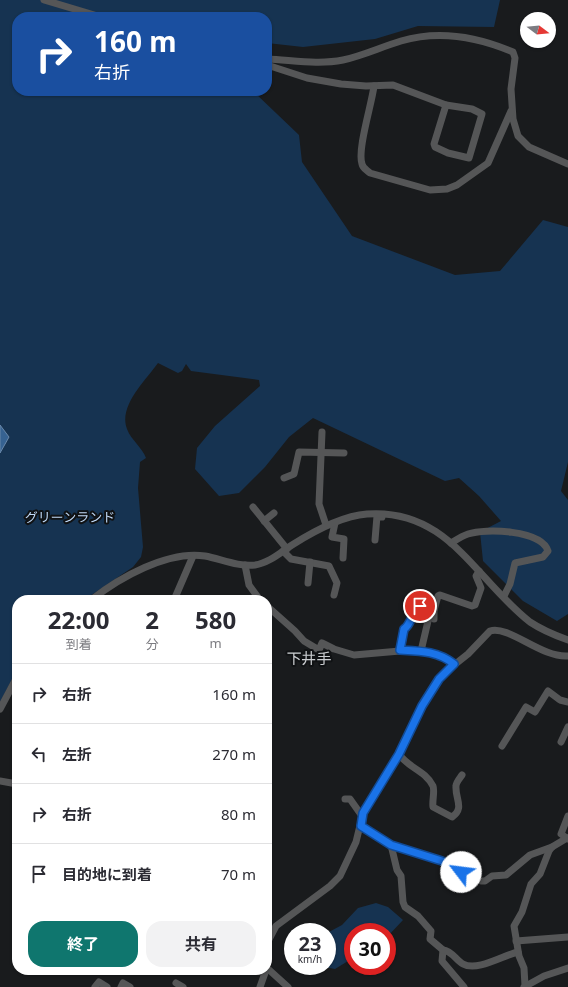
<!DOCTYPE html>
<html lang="ja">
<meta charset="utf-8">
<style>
:root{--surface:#fff;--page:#f2f2f3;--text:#2b2b33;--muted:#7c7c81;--line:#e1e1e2;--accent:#0f766e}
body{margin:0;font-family:"Noto Sans","Noto Sans JP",sans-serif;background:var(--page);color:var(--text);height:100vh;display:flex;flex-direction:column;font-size:15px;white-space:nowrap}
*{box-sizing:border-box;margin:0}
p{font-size:13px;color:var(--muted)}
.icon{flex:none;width:22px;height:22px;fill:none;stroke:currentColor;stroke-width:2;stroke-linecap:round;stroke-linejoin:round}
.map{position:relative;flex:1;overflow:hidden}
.drawer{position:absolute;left:12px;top:595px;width:260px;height:380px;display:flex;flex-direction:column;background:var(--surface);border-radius:16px;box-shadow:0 1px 3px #0004}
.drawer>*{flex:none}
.top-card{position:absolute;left:12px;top:12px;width:260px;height:84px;border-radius:16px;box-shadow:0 1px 3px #0004;background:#1a4fa0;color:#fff;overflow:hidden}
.needle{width:26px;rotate:106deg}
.controls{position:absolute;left:520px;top:12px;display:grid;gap:8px}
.controls a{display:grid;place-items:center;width:36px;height:36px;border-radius:50%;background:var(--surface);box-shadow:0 1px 3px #0004;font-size:20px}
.speed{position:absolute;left:284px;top:923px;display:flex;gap:8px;font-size:20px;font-weight:700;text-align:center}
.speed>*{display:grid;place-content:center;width:52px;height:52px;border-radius:50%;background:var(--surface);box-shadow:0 1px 3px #0004;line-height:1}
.speed small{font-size:10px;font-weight:400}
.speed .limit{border:6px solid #d22;background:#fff;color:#111}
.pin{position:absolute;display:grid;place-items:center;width:34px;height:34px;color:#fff;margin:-17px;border:2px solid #fff;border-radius:50%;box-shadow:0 1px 4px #0007}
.me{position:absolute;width:44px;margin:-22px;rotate:300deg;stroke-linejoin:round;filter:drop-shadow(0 0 3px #0008)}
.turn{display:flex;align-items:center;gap:14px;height:84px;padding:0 16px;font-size:18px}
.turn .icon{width:52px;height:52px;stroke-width:2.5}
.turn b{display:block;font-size:28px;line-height:34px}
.eta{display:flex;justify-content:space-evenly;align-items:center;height:68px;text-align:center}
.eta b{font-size:24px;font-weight:700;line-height:28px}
.action{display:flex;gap:8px;margin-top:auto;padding:8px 16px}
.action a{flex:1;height:46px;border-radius:16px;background:var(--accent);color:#fff;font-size:16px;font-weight:700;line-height:46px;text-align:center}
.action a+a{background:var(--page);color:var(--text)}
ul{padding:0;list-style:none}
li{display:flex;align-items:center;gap:12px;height:60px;padding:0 16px;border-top:1px solid var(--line)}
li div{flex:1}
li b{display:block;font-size:15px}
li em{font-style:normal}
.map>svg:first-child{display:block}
.green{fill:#163351}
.water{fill:#366291;stroke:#6988aa}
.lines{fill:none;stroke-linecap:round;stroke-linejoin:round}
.minor{stroke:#555657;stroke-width:7}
.route-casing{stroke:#114b97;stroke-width:10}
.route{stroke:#1a73e8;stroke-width:7}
.labels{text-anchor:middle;stroke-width:4;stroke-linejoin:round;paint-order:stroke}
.park-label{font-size:13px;fill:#c0d9f6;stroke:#101214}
.quarter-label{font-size:15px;fill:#cacdd0;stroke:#101214}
</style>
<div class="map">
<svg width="568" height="987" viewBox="0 0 568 987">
<rect width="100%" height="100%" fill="#191b1d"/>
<!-- green -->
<g class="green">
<path d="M 0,0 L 500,0 L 494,27 L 418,26 L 375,39 L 303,47 L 267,43 L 267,17 L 17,17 L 17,91 L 253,91 L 299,135 L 302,162 L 352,236 L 455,275 L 500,271 L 543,220 L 568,227 L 568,462 L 561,491 L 568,500 L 568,614 L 557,621 L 523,601 L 483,561 L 480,532 L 501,521 L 479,496 L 459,478 L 445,481 L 313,418 L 289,437 L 265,467 L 239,493 L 219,496 L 195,469 L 197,448 L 215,426 L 260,386 L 259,380 L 191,371 L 186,364 L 182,371 L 178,373 L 158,363 C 146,380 118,406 127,429 C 131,440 142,447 146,458 L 140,462 L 138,488 L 143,547 L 141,557 L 133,567 L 84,600 L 17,600 L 17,670 L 0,702 Z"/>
<polygon points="376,903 388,907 403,920 387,937 387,932 353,932 353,958 335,969 320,966 327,966 327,933 342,925 358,908"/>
</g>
<!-- water -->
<polygon class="water" points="0,425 9,437 0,453"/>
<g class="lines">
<!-- minor -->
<g class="minor">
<polyline points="44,0 101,17"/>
<path d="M 267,59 C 292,60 318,65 343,60 C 362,56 381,47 401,41 C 438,30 478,37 513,52 L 515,58 L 511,89 L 513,119 L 518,136 L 529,147 L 568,164"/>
<polyline points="267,65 307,78 341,84 366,86 393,85 446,105"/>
<path d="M 374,86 C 372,103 357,150 362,164 C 363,169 367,170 370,173 L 430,190 L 447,189 L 457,185 L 488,163 L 511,111"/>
<polygon points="446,105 472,109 482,114 469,158 448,153 435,147 434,144"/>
<polyline points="322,432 319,504 326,525"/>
<polyline points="284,478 294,474 299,452 344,453"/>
<polyline points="253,507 287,549"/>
<polyline points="264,521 274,513"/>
<polyline points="335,523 332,537 344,539 343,558"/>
<polyline points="375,540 377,516 382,517"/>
<path d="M 451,543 C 456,540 462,536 468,534 C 485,528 542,530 548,551 L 543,557 L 515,563 L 510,584 L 504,596"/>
<polyline points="283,551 291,559 329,566 337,583 334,595"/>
<polyline points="245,565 249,585 260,600"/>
<polyline points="308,583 310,562"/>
<path d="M 91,600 C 119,578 168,550 205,556 C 221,559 238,567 255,565 C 269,563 281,552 292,545 C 314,531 341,516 367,514 C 448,508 475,579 530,622 C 542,630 554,635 568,640"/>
<polyline points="174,600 193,556"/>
<polyline points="267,606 295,631 304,641 319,650 322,643 334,649 354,655 400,651"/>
<polyline points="434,610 434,619"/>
<polyline points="421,651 428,621"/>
<path d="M 454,664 C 438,651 420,651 400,651 L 404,629 C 412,624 411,612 420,607 L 434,610 L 438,596 L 440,595 L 472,606 L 475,605 L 481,588 L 476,576 L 479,571"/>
<polyline points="0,709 17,677"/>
<polyline points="561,742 568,727"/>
<polyline points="502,746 526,707 535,712 548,691 560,700 568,702"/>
<path d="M 399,754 C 408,768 425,770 433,786 C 435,791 432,801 433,807 L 452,817 C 465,808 455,799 456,786 C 456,782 460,778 462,775"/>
<polyline points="0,781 17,784"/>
<polyline points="345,799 350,799 362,816"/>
<polyline points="568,816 561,834 568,839"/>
<polyline points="361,826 391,845 442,861 470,879 477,878 481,881 485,881 492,876 506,875 530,855 552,847"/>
<polyline points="391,845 397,870 401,876 403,902 405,907 418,916 431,931 430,939 443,950 442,961 464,987"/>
<polyline points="516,941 568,937"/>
<path d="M 267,943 L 276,926 L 330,886 L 340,876 L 356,842 L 363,813 L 399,754 L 422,706 L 444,673 L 468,654 L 490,631 C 509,625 541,658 568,656"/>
<path d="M 443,950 C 452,951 456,960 463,964 C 477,972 504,955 518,952"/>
<polyline points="267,968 288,987"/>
<polyline points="176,983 183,987"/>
<polyline points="525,986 524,968 519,956 514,926 522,912 531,884 540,874 549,851 552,847 567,838"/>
<polyline points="95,987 99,982 107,987"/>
<polyline points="121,987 123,983 130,987"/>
<polyline points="260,987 266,970"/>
<polyline points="524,987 544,976 568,968"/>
</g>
</g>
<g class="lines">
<defs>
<path id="route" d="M 420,606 C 411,612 412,624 404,629 L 400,650 C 420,651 438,651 454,664 L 439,679 L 422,706 L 399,754 L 363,813 L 361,826 L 391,845 L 442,861 L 461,872"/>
</defs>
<!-- route casing -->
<use href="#route" class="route-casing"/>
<!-- route -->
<use href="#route" class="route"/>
</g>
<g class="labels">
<!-- park labels -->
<g class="park-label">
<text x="70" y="522">グリーンランド</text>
</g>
<!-- quarter labels -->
<g class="quarter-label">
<text x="309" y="664">下井手</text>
</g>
</g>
</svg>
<div class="controls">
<a><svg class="needle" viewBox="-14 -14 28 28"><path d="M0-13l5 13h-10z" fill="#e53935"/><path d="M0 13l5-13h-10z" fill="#7c7c81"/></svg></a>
</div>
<div class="speed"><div>23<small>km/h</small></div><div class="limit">30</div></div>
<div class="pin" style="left:420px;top:606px;background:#d93025"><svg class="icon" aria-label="arrive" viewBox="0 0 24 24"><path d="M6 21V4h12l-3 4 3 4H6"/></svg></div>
<svg class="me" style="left:461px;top:872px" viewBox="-20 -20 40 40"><circle r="19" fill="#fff"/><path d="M0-13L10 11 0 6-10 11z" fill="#1a73e8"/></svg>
<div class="top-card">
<div class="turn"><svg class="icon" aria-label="right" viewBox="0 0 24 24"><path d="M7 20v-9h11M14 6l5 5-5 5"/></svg><div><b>160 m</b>右折</div></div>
</div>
<section class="drawer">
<div class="eta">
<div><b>22:00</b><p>到着</p></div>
<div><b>2</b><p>分</p></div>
<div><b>580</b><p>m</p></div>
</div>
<ul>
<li><svg class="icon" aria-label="right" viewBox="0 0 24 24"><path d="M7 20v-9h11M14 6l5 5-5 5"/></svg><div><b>右折</b></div><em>160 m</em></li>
<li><svg class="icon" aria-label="left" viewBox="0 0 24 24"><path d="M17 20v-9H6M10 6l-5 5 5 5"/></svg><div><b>左折</b></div><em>270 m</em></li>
<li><svg class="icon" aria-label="right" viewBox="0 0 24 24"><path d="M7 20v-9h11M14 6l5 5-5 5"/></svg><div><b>右折</b></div><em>80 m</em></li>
<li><svg class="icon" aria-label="arrive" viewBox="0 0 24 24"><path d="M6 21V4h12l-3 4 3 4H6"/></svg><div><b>目的地に到着</b></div><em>70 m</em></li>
</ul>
<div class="action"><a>終了</a><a>共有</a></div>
</section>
</div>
